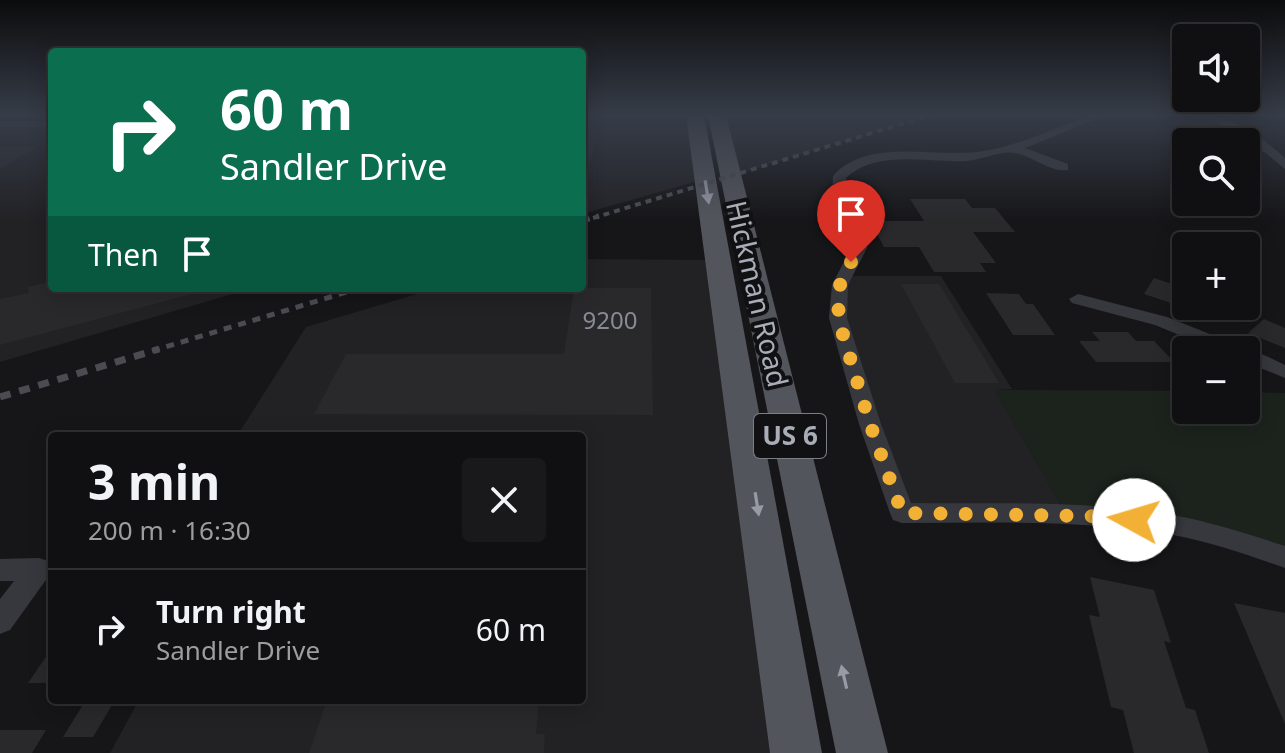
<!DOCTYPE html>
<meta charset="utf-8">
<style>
:root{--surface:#101012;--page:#19191b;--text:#f1f3f6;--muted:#9c9d9f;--line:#303032}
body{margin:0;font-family:"Noto Sans",sans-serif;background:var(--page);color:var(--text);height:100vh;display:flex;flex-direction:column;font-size:30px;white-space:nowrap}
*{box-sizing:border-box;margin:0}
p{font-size:26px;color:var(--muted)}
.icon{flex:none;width:44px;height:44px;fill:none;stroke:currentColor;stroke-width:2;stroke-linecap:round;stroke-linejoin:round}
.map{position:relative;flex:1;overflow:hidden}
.side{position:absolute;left:48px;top:432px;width:538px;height:272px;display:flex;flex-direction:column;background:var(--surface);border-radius:8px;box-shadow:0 4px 20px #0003,0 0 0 2px var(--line)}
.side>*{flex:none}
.hud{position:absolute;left:48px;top:48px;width:538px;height:244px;border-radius:8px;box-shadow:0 4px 20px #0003,0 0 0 2px var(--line);background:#0b6e4f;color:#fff;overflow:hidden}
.fabs{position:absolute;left:1172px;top:24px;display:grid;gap:16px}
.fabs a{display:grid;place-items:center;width:88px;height:88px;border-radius:8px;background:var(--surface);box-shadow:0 4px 20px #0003,0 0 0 2px var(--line);font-size:40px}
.pin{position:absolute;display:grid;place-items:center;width:68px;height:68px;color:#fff;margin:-82px -34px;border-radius:50% 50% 50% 0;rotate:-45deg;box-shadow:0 0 8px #0007}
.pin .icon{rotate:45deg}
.me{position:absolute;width:88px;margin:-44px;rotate:276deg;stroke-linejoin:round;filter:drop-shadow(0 0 6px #0008)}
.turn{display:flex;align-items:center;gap:28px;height:168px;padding:0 40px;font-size:36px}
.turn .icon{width:104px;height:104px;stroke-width:2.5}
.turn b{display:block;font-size:56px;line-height:68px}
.then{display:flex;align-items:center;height:76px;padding:0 40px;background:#0003;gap:16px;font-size:30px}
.round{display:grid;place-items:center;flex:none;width:84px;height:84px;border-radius:8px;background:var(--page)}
.head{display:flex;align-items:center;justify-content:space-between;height:136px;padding:0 40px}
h1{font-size:48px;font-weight:700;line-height:60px}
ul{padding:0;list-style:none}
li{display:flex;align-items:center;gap:24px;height:120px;padding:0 40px;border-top:2px solid var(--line)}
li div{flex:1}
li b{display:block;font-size:30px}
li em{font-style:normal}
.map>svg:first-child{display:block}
.built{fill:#222225}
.green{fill:#1c231d}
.building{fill:#29292c}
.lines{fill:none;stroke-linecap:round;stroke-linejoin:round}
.street{fill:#37383d;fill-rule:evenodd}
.primary{fill:#53555c;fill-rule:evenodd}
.rail-far2{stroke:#4a4c52;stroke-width:4;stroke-dasharray:6 5;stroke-linecap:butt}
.rail-far1{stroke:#4a4c52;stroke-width:5;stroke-dasharray:8 7;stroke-linecap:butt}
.rail{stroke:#4a4c52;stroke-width:7;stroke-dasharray:11 9;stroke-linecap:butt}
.oneway{fill:#979ba6}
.route{stroke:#f2b134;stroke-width:14;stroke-dasharray:0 25.2}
.labels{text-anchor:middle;stroke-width:8;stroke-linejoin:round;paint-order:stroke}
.number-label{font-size:24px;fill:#888b94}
.shield{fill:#111113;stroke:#7b7e86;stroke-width:2}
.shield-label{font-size:26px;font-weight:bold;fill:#a8adb8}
.street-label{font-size:28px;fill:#a8adb8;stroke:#111113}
</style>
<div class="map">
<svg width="1285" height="753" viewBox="0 0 1285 753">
<rect width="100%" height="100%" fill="#161618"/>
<!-- built -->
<g class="built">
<polygon points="582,115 689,115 698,181 582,214"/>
<polygon points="717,115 931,115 731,176"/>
<polygon points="0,127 52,127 52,288 253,288 0,362"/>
<polygon points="582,259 709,260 778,753 110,753 139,700 582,700 582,436 237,436 306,327 437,288 582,288"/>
<polygon points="844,276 941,276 1012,389 995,390 1067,515 902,513 842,336"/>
</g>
<!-- green -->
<polygon class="green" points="995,390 1186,391 1186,410 1246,410 1246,392 1285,393 1285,557 1244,542 1067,515"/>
<!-- building -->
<g class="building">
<polygon points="582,115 599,115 591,163 582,163"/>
<polygon points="0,147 37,147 0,169"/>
<polygon points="910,199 965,199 972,208 995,208 1015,232 973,232 996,263 980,263 986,272 934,272 919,247 884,247 870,221 924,221"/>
<polygon points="1154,278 1181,287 1171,303 1144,294"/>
<polygon points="52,281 52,288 198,288 199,292 0,345 0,299 29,293 28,287"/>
<polygon points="901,284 939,284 999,383 955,383"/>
<polygon points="574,288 651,288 653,415 314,414 346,354 564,354"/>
<polygon points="986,293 1019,294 1026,304 1033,304 1055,335 1013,335"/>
<polygon points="1264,319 1285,328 1285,348 1248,333"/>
<polygon points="1092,332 1128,332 1136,341 1154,341 1174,362 1096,362 1079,341 1100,341"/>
<polygon points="1090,577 1154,590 1171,643 1164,641 1186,708 1195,710 1209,753 1134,753 1123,710 1111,707 1089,615 1100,617"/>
<polygon points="1234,603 1285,613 1285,724"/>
<polygon points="52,648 52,683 28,683"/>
<polygon points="86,700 115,700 93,737 63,737"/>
<polygon points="327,700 539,700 536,734 545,734 544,753 309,753"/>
<polygon points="0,730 46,730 32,753 0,753"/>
</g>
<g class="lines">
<!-- street -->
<g class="street">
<path d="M 1090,115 L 1106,115 L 1025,148 L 1068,164 L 1068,170 C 1049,172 1033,156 1015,153 C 1001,150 981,160 966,161 C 928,163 877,149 846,178 L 846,199 L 866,239 L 867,248 L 848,285 L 847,318 L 881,424 L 911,503 C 998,504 1087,500 1173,515 C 1211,522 1248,534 1285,546 L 1285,568 C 1248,555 1211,542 1173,535 C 1084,519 992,523 902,523 L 893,520 L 890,513 L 859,424 L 829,318 L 832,285 L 851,248 L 850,239 L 832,199 L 833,176 C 868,136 938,159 983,151 C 1021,145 1055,128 1090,115 Z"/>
<path d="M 1204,115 C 1230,115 1266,140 1285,158 L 1285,169 L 1267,154 Z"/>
<rect x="0" y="121" width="52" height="6"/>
<path d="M 1078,294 L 1167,317 L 1240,346 L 1243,350 C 1257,350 1272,359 1285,365 L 1285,378 L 1246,362 L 1246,350 L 1216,350 L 1155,325 L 1072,303 L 1069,299 Z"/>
<polygon points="39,558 48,561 52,568 48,577 10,630 0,634 0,599 14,581 0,581 0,559"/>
</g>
<!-- primary -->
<g class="primary">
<polygon points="686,115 704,115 822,753 770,753"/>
<polygon points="708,115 726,115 888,753 836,753"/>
</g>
<!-- rail-far2 -->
<polyline class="rail-far2" points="593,218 931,115"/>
<!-- rail-far1 -->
<g class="rail-far1">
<polyline points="582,221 599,216"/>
<polyline points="152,351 360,288"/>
</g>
<!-- rail -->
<polyline class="rail" points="0,397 159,349"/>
</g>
<!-- one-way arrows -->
<defs><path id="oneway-solid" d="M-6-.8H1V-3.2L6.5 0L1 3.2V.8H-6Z" transform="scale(2)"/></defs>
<g class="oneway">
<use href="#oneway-solid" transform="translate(707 192) rotate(81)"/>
<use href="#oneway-solid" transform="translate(757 504) rotate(81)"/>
<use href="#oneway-solid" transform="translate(844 677) rotate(-103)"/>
</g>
<!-- sky -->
<linearGradient id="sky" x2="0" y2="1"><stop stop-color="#0c0c0d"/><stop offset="0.52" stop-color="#363c48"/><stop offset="1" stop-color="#363c48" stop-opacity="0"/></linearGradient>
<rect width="1285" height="221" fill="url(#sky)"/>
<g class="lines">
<!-- route -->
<polyline class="route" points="851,262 840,285 838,318 870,424 902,513 1090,516 1134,520"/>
</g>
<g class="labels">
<!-- number labels -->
<g class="number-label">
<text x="610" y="329">9200</text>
</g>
<!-- shield labels -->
<rect class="shield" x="754" y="414" width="72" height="44" rx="6"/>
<g class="shield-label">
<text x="790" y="445">US 6</text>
</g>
<!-- street labels -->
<g class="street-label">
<text transform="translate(757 294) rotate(77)" y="10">Hickman Road</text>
</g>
</g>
</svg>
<div class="fabs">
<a><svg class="icon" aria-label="sound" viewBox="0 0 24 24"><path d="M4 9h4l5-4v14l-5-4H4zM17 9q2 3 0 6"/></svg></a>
<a><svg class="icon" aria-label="search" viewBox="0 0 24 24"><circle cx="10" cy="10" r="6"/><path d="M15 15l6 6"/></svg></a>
<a>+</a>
<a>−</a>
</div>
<div class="pin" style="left:851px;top:262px;background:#d93025"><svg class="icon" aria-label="arrive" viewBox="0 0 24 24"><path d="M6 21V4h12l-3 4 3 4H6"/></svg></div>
<svg class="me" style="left:1134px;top:520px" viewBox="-20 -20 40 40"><circle r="19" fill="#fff"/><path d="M0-13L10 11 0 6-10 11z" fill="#f2b134"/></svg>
<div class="hud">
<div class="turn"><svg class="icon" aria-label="right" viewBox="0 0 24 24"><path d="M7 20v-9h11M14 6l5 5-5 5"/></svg><div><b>60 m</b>Sandler Drive</div></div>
<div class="then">Then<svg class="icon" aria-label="arrive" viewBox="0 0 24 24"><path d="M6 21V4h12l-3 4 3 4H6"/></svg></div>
</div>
<section class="side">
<div class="head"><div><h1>3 min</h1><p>200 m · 16:30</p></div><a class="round"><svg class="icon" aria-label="close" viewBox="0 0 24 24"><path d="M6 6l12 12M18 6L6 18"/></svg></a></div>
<ul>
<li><svg class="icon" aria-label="right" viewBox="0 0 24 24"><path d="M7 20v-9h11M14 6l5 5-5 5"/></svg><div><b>Turn right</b><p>Sandler Drive</p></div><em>60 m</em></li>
</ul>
</section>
</div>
